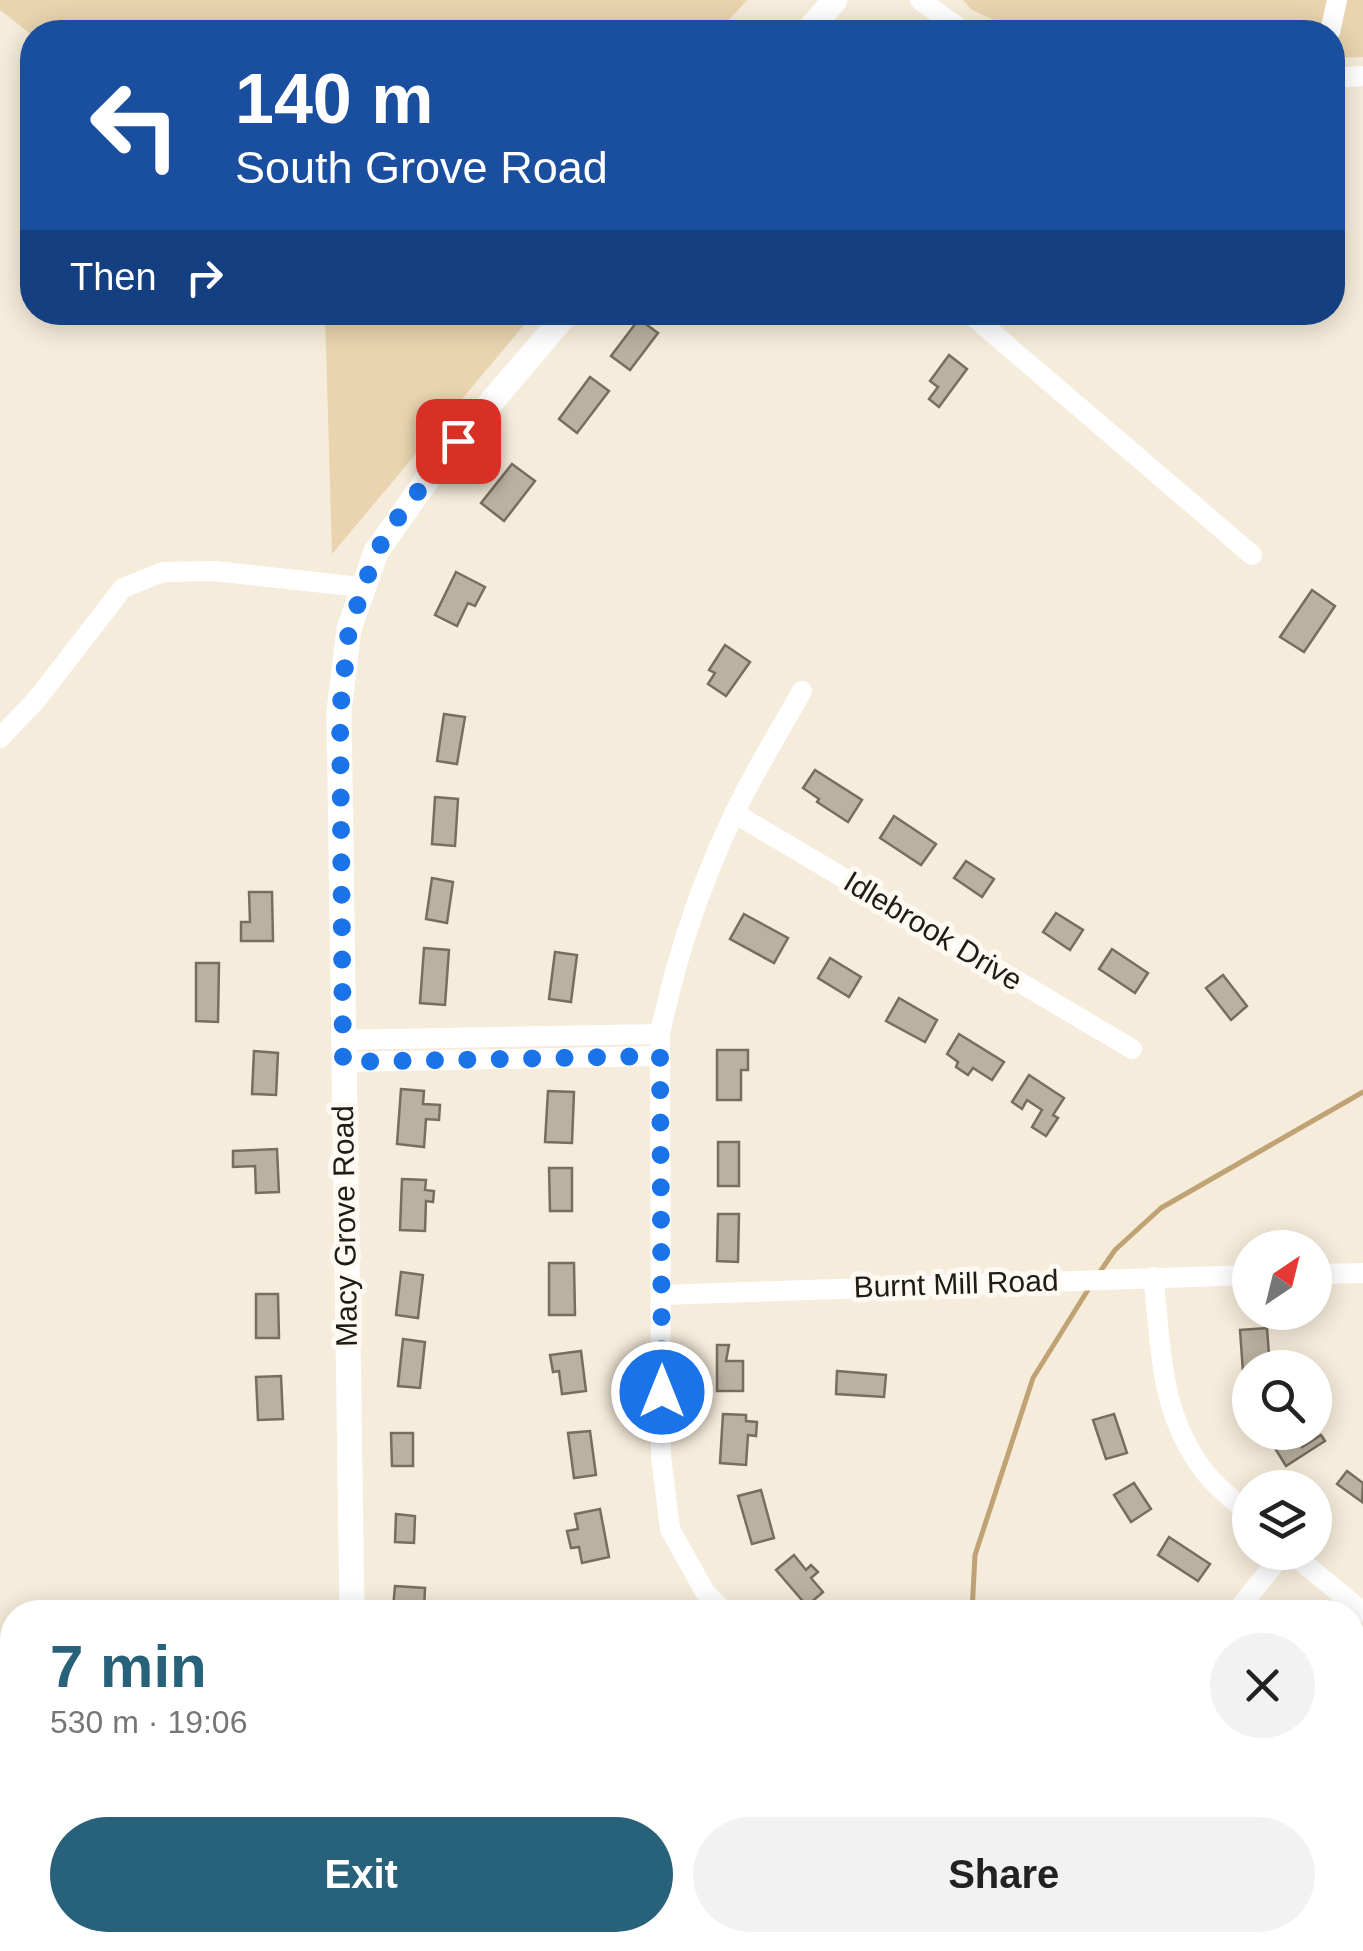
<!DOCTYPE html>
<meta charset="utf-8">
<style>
:root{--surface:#fff;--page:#f2f2f2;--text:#222;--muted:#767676;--accent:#27617a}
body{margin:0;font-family:Helvetica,sans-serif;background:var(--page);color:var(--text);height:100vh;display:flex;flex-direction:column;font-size:38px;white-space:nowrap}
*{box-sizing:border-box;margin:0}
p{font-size:32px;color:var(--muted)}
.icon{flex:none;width:55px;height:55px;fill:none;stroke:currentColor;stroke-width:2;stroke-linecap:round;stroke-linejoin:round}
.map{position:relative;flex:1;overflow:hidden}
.sheet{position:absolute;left:0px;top:1600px;width:1365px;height:352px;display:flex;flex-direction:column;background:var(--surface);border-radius:40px 40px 0 0;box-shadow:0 5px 25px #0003}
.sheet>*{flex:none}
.top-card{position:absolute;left:20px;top:20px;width:1325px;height:305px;border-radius:40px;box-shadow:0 5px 25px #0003;background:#1a4fa0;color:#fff;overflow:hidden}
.needle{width:65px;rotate:35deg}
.fabs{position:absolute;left:1232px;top:1230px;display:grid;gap:20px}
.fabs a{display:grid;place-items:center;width:100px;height:100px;border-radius:50%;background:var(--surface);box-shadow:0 5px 25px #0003;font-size:50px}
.pin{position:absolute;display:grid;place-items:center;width:85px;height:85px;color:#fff;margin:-42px;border-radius:20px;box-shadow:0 5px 15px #0006}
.me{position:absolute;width:110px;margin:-55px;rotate:0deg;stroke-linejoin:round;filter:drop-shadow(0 0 8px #0008)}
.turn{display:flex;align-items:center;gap:35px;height:210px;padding:0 50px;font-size:45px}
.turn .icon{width:130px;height:130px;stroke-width:2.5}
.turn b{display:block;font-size:70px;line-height:85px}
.then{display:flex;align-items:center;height:95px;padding:0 50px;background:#0003;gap:20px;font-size:38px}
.round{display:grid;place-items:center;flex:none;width:105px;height:105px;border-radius:52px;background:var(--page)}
.headline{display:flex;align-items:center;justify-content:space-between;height:170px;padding:0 50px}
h1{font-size:60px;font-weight:600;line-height:75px;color:var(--accent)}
.primary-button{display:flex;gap:20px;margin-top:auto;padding:20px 50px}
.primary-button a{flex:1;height:115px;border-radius:60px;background:var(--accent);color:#fff;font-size:40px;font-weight:600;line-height:115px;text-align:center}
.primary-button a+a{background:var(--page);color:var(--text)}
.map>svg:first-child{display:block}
.green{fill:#e9d4af}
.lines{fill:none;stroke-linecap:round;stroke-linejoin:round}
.stream{stroke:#bfa375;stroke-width:5}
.building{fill:#bab1a0;stroke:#776e5f;stroke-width:2.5}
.minor{stroke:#fff;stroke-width:20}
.major{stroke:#fff;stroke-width:25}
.route{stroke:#1a73e8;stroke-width:18;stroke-dasharray:0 32.4}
.labels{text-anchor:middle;stroke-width:10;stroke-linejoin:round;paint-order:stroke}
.street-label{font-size:30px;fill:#1f1b15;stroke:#fefaf3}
</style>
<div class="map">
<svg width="1363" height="1951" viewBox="0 0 1363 1951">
<rect width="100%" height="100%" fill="#f6ecdb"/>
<!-- green -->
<g class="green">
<polygon points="0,0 747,0 718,32 32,32 32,35 0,10"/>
<polygon points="963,0 1363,0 1363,57 1333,58 1332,32 1021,32 972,10"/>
<polygon points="325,313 534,313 332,554"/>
</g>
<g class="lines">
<!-- stream -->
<g class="stream">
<polyline points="1097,1276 1115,1250 1161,1208 1363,1092"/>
<polyline points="972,1612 975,1555 1033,1378 1091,1285"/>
<polyline points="1035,1940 1042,1951"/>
</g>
</g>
<!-- building -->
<g class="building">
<polygon points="639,319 658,333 630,370 611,356"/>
<polygon points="949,355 967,369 939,407 929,399 938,387 930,381"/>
<polygon points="590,377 609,391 577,433 559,419"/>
<polygon points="512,464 535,481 504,521 481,503"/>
<polygon points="456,572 485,587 475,606 468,603 457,626 435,615"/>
<polygon points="1312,590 1335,606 1304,652 1280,637"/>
<polygon points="725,645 750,662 726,696 708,684 715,673 709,670"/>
<polygon points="444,714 465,717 457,764 437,761"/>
<polygon points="815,770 862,800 848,822 817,802 819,799 803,788"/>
<polygon points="435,797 458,799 455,846 432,844"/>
<polygon points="894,816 936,844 921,865 880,838"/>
<polygon points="966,861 994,879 982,897 954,878"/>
<polygon points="432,878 453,882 447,923 426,919"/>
<polygon points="249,892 272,892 273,941 241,941 241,922 250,922"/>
<polygon points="1056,913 1083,930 1070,950 1043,932"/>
<polygon points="744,914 788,938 774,963 730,939"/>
<polygon points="424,948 449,950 445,1005 420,1003"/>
<polygon points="1112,949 1148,973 1135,993 1099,969"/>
<polygon points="555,952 577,955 571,1002 549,999"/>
<polygon points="830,958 861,977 849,997 818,978"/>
<polygon points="196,963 219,963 218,1022 196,1021"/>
<polygon points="1223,975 1247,1006 1231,1020 1206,988"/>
<polygon points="899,998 937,1020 925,1042 886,1021"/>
<polygon points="959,1034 1004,1062 992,1080 973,1068 968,1075 956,1067 958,1062 947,1054"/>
<polygon points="717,1050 748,1050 748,1070 741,1070 741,1100 717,1100"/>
<polygon points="254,1051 278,1053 276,1095 252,1094"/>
<polygon points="1029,1075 1064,1098 1053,1115 1058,1118 1046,1136 1032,1127 1042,1110 1027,1100 1022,1109 1012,1102"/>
<polygon points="401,1089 424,1091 423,1104 440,1105 439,1120 426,1119 424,1147 397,1144"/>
<polygon points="548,1091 574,1092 572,1143 545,1142"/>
<rect x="718" y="1142" width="21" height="44"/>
<polygon points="277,1149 279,1192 256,1193 255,1166 233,1167 233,1151"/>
<polygon points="549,1168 572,1168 572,1211 550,1211"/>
<polygon points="402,1179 426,1180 425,1190 434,1191 433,1202 426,1201 425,1231 400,1230"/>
<polygon points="718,1214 739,1214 738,1262 717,1261"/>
<polygon points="549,1263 574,1263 575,1315 549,1315"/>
<polygon points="401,1272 423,1275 418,1318 396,1315"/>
<polygon points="256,1294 278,1294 279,1338 256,1338"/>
<polygon points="1267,1328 1270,1368 1250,1368 1250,1385 1244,1386 1240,1330"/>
<polygon points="403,1339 425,1342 420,1388 398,1386"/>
<polygon points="717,1345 729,1345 726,1361 743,1361 743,1391 717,1391"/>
<polygon points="581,1351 586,1391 562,1394 559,1371 553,1372 550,1355"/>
<polygon points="837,1371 886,1375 884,1397 836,1394"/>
<polygon points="281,1376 283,1419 258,1420 256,1377"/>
<polygon points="723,1414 746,1415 746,1421 757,1422 756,1436 748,1435 746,1465 720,1463"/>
<polygon points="1114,1414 1127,1453 1106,1459 1093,1420"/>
<polygon points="590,1431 596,1475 574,1478 568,1433"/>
<polygon points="1265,1432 1301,1432 1295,1437 1302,1447 1321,1435 1325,1441 1286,1466"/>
<polygon points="391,1433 413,1433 413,1466 392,1466"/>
<polygon points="1347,1471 1363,1483 1362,1502 1337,1484"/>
<polygon points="1134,1483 1151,1509 1131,1522 1114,1495"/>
<polygon points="761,1490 774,1538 752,1544 738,1496"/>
<polygon points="600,1509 609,1557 582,1563 579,1547 571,1548 567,1531 578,1529 575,1514"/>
<polygon points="396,1514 415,1516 414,1543 395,1542"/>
<polygon points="1169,1537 1210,1564 1198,1581 1158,1555"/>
<polygon points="794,1555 806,1570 811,1565 818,1572 811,1578 823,1592 807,1606 776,1570"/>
<polygon points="395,1586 425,1588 424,1610 393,1608"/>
<polygon points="0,1888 12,1894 12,1940 31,1940 26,1951 0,1951"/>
<polygon points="45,1940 227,1940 221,1951 51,1951 42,1947"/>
</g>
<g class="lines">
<!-- minor -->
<g class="minor">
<polyline points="920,0 965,32"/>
<polyline points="1330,32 1337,0"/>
<polyline points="1332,78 1363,76"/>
<polyline points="968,312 1252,555"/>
<polyline points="0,738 37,699 123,588 163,572 214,571 361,587"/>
<polyline points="734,813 1132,1049"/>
<polyline points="342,1040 660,1034"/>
<polyline points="343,1062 660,1056"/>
<polyline points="1315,1274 1363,1273"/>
<path d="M 1153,1277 C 1162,1348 1158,1410 1204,1471 C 1217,1488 1235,1501 1250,1515"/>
<polyline points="662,1295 1250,1275"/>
<polyline points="1290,1552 1363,1612"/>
<path d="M 725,1612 L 705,1592 L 670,1529 L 661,1456 L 660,1034 C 676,958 700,885 734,814 C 754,772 779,732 802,691"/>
<polyline points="1236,1612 1284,1552"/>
<polyline points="0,1791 12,1797"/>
<polyline points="245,1940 248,1951"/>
</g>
<!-- major -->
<g class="major">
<polyline points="807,32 835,0"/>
<polyline points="352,1612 339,711 349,629 376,552 436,467 568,312"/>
<polyline points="363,1940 364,1951"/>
</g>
</g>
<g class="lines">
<!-- route -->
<polyline class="route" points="458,441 401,513 376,552 349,629 340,712 343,1062 660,1056 662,1392"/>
</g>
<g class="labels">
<!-- street labels -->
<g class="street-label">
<text transform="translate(933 931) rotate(31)" y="10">Idlebrook Drive</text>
<text transform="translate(345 1226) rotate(-91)" y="10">Macy Grove Road</text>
<text transform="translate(956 1284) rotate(-2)" y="10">Burnt Mill Road</text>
</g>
</g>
</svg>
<div class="fabs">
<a><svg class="needle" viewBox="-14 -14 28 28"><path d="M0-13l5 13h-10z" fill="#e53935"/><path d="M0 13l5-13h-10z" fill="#767676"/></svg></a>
<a><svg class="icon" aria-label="search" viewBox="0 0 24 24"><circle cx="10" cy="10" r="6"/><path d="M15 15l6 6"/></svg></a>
<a><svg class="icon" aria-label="layers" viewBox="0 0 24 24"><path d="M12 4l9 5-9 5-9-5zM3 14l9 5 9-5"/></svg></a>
</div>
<div class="pin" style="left:458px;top:441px;background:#d93025"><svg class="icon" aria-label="arrive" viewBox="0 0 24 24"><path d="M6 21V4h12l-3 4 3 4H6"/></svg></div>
<svg class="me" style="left:662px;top:1392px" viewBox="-20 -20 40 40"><circle r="17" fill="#1a73e8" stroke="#fff" stroke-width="3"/><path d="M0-11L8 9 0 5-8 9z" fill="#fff"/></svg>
<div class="top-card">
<div class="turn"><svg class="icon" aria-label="left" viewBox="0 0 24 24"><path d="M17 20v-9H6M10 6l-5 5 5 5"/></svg><div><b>140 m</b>South Grove Road</div></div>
<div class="then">Then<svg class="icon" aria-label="right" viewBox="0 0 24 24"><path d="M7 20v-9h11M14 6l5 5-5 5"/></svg></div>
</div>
<section class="sheet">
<div class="headline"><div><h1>7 min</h1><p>530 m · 19:06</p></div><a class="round"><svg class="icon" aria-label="close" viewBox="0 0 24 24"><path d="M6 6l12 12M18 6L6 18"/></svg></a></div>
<div class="primary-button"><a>Exit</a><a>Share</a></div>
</section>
</div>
